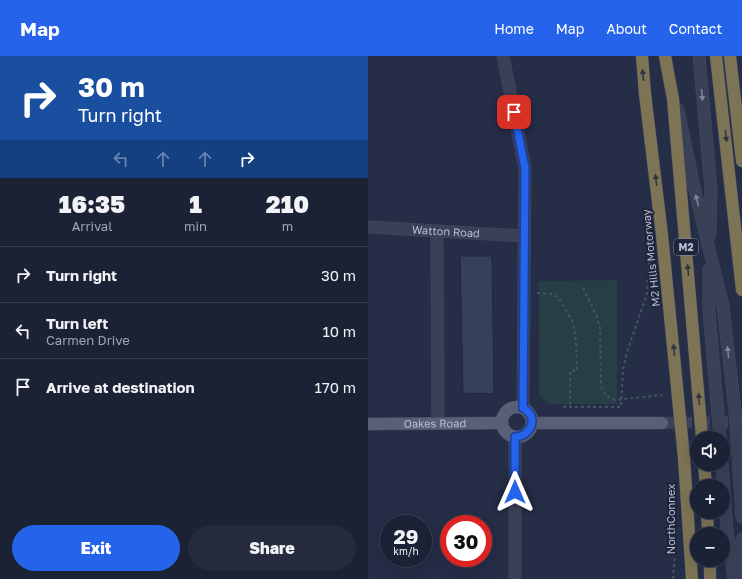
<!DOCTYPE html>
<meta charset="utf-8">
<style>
:root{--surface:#1c2235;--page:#252a3d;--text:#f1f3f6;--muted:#a0a4ad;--line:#3a3f50;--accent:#2563eb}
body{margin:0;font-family:"Golos Text",sans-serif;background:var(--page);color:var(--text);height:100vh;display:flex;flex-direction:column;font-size:15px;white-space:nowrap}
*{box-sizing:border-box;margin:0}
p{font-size:13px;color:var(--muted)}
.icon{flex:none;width:22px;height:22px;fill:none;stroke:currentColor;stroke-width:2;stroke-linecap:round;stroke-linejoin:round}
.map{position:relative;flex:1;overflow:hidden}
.panel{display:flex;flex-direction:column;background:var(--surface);width:368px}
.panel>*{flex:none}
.hud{background:#1a4fa0;color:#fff;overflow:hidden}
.tools{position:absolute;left:322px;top:375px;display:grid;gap:8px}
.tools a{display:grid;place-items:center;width:40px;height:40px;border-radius:50%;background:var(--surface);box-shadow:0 4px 16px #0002,0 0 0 1px var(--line);font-size:20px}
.speed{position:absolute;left:12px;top:459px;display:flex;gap:8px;font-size:20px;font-weight:700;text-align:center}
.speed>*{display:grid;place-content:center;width:52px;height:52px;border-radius:50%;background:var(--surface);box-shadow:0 4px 16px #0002,0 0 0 1px var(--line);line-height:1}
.speed small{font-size:10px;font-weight:400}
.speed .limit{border:6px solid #d22;background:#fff;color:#111}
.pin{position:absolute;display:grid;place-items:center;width:34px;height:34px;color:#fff;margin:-17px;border-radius:8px;box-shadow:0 2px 6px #0006}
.me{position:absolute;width:44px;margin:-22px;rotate:0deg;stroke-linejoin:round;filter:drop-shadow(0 0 3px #0008)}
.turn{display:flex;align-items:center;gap:14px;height:84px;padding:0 12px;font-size:18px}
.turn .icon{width:52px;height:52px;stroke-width:2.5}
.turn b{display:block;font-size:28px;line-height:34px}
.lanes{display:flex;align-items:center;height:38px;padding:0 12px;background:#0003;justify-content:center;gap:20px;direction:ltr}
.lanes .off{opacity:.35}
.eta{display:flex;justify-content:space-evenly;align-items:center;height:68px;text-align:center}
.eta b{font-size:24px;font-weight:800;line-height:28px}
.cta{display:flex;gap:8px;margin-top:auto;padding:8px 12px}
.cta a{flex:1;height:46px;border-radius:24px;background:var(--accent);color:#fff;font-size:16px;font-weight:800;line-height:46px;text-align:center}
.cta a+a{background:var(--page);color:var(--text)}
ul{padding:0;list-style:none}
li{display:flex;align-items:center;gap:12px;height:56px;padding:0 12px;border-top:1px solid var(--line)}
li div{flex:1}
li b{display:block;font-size:15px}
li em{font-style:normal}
header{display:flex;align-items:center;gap:24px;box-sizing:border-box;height:56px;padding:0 20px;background:var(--accent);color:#fff}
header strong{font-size:19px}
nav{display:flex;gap:22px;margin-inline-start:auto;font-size:14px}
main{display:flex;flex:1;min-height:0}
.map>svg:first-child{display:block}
.green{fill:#273e47}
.building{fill:#36405d;stroke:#20273d}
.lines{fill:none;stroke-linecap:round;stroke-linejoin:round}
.major-tunnel{stroke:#3b425b;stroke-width:12;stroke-dasharray:12 6;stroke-linecap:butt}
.minor-casing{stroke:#43495f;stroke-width:13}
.major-casing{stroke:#43495f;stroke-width:13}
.highway-casing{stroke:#41485d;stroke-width:13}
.path{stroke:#41575f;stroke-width:2;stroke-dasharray:3 3;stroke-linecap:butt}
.minor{stroke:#3a4056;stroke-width:12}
.major{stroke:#585f76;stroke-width:12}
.highway{stroke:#7d7456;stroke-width:12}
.oneway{fill:#313540}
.oneway2{fill:#7f8499}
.route-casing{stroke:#184099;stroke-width:10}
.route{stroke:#2563eb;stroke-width:7}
.labels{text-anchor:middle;stroke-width:4;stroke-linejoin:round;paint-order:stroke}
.shield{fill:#1e253b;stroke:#8a8fa3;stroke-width:1}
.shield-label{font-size:10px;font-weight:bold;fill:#b8bccf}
.street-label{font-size:11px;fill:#b8bccf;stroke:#1e253b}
</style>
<header>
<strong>Map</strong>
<nav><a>Home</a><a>Map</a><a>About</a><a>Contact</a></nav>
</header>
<main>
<section class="panel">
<div class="hud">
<div class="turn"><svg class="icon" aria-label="right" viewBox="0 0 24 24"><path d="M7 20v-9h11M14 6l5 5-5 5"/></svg><div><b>30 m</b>Turn right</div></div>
<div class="lanes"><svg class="icon off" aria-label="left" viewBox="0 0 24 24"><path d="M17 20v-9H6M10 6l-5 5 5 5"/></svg><svg class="icon off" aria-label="ahead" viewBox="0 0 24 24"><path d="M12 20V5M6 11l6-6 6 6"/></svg><svg class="icon off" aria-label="ahead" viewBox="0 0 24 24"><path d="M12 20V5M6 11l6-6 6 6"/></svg><svg class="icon" aria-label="right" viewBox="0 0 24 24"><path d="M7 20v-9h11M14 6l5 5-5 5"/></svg></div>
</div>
<div class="eta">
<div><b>16:35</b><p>Arrival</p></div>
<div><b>1</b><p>min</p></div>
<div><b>210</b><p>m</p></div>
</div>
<ul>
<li><svg class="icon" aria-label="right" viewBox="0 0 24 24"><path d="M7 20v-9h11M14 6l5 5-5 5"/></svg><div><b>Turn right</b></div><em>30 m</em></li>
<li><svg class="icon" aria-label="left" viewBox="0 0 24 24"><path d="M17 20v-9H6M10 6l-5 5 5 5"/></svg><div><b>Turn left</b><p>Carmen Drive</p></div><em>10 m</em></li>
<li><svg class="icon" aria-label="arrive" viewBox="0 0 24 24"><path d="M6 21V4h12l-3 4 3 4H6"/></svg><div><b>Arrive at destination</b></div><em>170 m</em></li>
</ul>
<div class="cta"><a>Exit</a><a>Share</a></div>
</section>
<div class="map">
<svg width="374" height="523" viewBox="0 0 374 523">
<rect width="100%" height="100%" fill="#252d47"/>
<!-- green -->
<polygon class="green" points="249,224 249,348 180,348 171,339 171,225"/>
<!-- building -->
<polygon class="building" points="92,200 124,200 126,338 95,337"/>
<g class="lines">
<!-- major-tunnel -->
<polyline class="major-tunnel" points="294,367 374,366"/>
<defs>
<g id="minor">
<polyline points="135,0 157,112 155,352"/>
<polyline points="331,0 343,133 342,178"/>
<polyline points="310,54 328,139 355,250 367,355 374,461"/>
<path id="s1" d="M 0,171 L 156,180"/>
<polyline points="69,175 70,367"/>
<polyline points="341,213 341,255 352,382"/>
<polyline points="354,408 359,475 366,523"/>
<polyline points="370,520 374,483"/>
<polyline points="147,523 147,381"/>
</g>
<g id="major">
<circle cx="149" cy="366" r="15"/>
<polyline points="164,367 294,367"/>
<path id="s2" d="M 0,368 L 134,367"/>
</g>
<g id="highway">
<polyline points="274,0 277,38 294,179 316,402 324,523"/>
<polyline points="297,0 305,43 334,382"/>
<polyline points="348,0 374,234"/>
<polyline points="362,0 374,105"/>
<polyline points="336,408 338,430"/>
<polyline points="339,456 340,478"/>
<polyline points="342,504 342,523"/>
</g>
</defs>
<!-- minor casing -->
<use href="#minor" class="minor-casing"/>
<!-- major casing -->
<use href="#major" class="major-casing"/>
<!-- highway casing -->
<use href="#highway" class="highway-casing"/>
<!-- path -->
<g class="path">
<polyline points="215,232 229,261 232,272 233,330 238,340 247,344 294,339"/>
<polyline points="169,237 185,238 192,244 205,266 208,286 209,315 202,315 202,351"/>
<polyline points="195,351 253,351 255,313 260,293 279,238 281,208 284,202"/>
<polyline points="305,523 308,484"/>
</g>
<!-- minor -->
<use href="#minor" class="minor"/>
<!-- major -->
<use href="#major" class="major"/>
<!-- highway -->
<use href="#highway" class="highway"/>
</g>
<!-- one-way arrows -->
<defs><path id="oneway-solid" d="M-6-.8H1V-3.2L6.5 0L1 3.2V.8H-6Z"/></defs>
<g class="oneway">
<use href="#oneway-solid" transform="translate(275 19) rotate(-95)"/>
<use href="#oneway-solid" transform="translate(358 80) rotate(84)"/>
<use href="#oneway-solid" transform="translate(288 124) rotate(-97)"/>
<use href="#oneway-solid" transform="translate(320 214) rotate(-95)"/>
<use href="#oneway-solid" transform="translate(306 294) rotate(-96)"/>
<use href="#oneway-solid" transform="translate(331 343) rotate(-94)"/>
</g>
<g class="oneway2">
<use href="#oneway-solid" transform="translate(334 39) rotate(85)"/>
<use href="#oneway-solid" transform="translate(329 144) rotate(-103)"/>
<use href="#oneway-solid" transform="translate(360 296) rotate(-96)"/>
</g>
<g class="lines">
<defs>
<path id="route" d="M 146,56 L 157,112 L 155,352 C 171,360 164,380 147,381 L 147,436"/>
</defs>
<!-- route casing -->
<use href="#route" class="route-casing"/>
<!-- route -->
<use href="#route" class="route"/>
</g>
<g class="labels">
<!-- shield labels -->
<rect class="shield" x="306" y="183" width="24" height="16" rx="3"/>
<g class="shield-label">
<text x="318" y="195">M2</text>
</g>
<!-- street labels -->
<g class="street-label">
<text dy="4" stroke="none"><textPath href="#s1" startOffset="78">Watton Road</textPath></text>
<text transform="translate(283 202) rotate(-96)" y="4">M2 Hills Motorway</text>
<text dy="4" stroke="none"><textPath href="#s2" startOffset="67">Oakes Road</textPath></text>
<text transform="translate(303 463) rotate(-90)" y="4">NorthConnex</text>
</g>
</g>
</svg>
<div class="tools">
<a><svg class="icon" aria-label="sound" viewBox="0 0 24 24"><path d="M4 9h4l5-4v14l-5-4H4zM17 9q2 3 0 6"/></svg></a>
<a>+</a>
<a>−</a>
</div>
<div class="speed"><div>29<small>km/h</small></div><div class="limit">30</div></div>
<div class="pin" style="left:146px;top:56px;background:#d93025"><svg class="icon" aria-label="arrive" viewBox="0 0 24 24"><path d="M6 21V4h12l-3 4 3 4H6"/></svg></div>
<svg class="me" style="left:147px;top:436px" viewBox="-20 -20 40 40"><path d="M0-17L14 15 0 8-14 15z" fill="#2563eb" stroke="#fff" stroke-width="4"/></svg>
</div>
</main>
